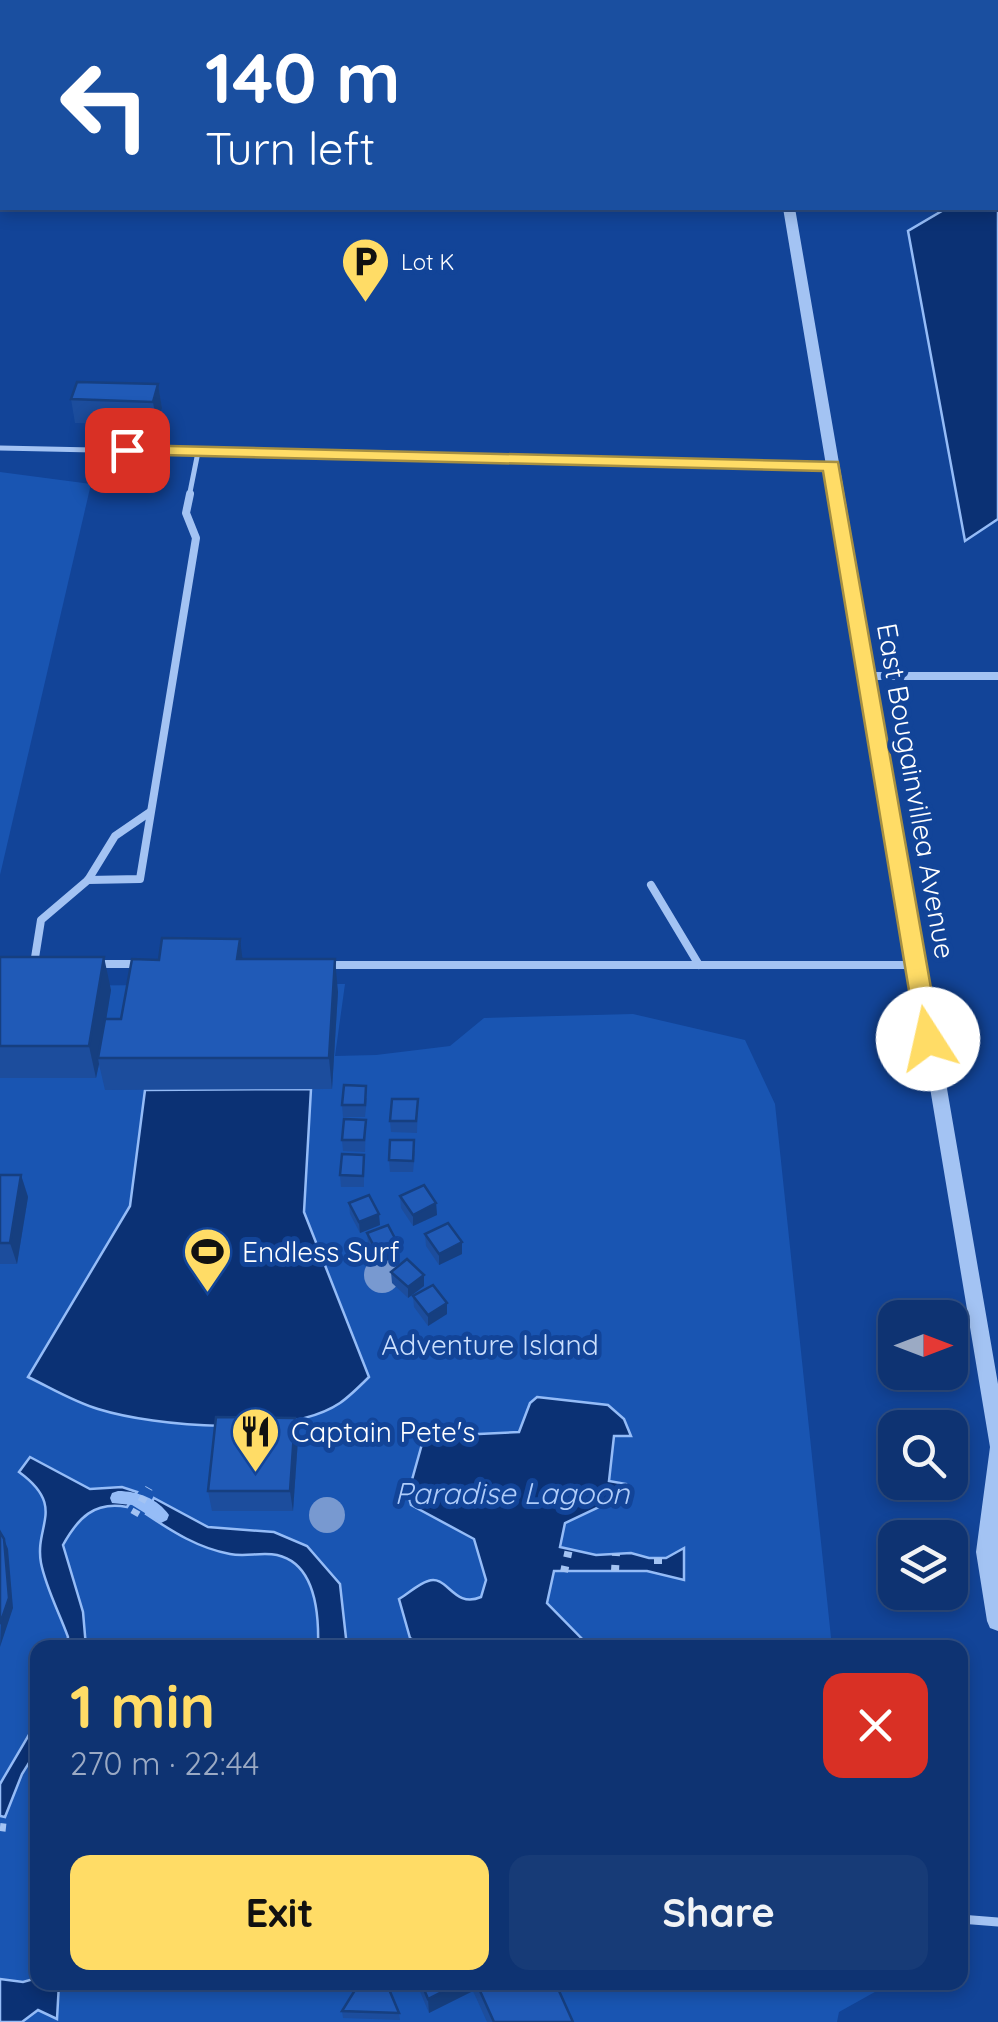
<!DOCTYPE html>
<meta charset="utf-8">
<style>
:root{--surface:#0e3372;--page:#173b77;--text:#f1f3f6;--muted:#9baac4;--line:#2e4e84;--accent:#ffdc66}
body{margin:0;font-family:Quicksand,sans-serif;background:var(--page);color:var(--text);height:100vh;display:flex;flex-direction:column;font-size:38px;white-space:nowrap}
*{box-sizing:border-box;margin:0}
p{font-size:32px;color:var(--muted)}
.icon{flex:none;width:55px;height:55px;fill:none;stroke:currentColor;stroke-width:2;stroke-linecap:round;stroke-linejoin:round}
.map{position:relative;flex:1;overflow:hidden}
.sheet{position:absolute;left:30px;top:1640px;width:938px;height:350px;display:flex;flex-direction:column;background:var(--surface);border-radius:20px;box-shadow:0 5px 15px #0003,0 0 0 2px var(--line)}
.sheet>*{flex:none}
.hud{position:absolute;left:0px;top:0px;width:1000px;height:210px;box-shadow:0 5px 15px #0003,0 0 0 2px var(--line);background:#1a4fa0;color:#fff;overflow:hidden}
.needle{width:65px;rotate:90deg}
.tools{position:absolute;left:878px;top:1300px;display:grid;gap:20px}
.tools a{display:grid;place-items:center;width:90px;height:90px;border-radius:20px;background:var(--surface);box-shadow:0 5px 15px #0003,0 0 0 2px var(--line);font-size:50px}
.pin{position:absolute;display:grid;place-items:center;width:85px;height:85px;color:#fff;margin:-42px;border-radius:20px;box-shadow:0 5px 15px #0006}
.me{position:absolute;width:110px;margin:-55px;rotate:350deg;stroke-linejoin:round;filter:drop-shadow(0 0 8px #0008)}
.turn{display:flex;align-items:center;gap:35px;height:210px;padding:0 40px;font-size:45px}
.turn .icon{width:130px;height:130px;stroke-width:2.5}
.turn b{display:block;font-size:70px;line-height:85px}
.round{display:grid;place-items:center;flex:none;width:105px;height:105px;border-radius:20px;background:var(--page)}
.head{display:flex;align-items:center;justify-content:space-between;height:170px;padding:0 40px}
h1{font-size:60px;font-weight:700;line-height:75px;color:var(--accent)}
.button{display:flex;gap:20px;margin-top:auto;padding:20px 40px}
.button a{flex:1;height:115px;border-radius:20px;background:var(--accent);color:#111;font-size:40px;font-weight:700;line-height:115px;text-align:center}
.button a+a{background:var(--page);color:var(--text)}
.map>svg:first-child{display:block}
.green{fill:#1955b2}
.water{fill:#0b3174;stroke:#95bcf7;stroke-width:2.5}
.lines{fill:none;stroke-linecap:round;stroke-linejoin:round}
.stream{fill:#95bcf7;fill-rule:evenodd}
.path{stroke:#a3c3f3;stroke-width:8;stroke-dasharray:6 9;stroke-linecap:butt}
.service-far2{stroke:#a3c3f3;stroke-width:5}
.service-far1{stroke:#a3c3f3;stroke-width:8}
.service{stroke:#a3c3f3;stroke-width:9}
.tertiary{fill:#a3c3f3;fill-rule:evenodd}
.secondary{fill:#d3e2fd;fill-rule:evenodd}
.tree{fill:#7899d0}
.wall{fill:#1c4d9d}
.shaded-wall{fill:#163f80}
.building{fill:#205ab7;stroke:#163f80;stroke-width:2.5}
.route{fill:#ffdc66;stroke:#a68f42;stroke-width:2.5}
.labels{text-anchor:middle;stroke-width:10;stroke-linejoin:round;paint-order:stroke}
.far-poi-label{font-size:22px;fill:#fff;stroke:#124498;text-anchor:start}
.street-label{font-size:28px;fill:#fff;stroke:#124498}
.poi-label{font-size:28px;fill:#fff;stroke:#124498;text-anchor:start}
.park-label{font-size:28px;fill:#cbdffd;stroke:#124498}
.water-label{font-size:30px;font-style:italic;fill:#b0cdfa;stroke:#124498}
</style>
<div class="map">
<svg width="998" height="2022" viewBox="0 0 998 2022">
<rect width="100%" height="100%" fill="#124498"/>
<!-- green -->
<g class="green">
<polygon points="0,0 699,0 700,2 2,2 0,60"/>
<polygon points="0,472 91,484 0,875"/>
<polygon points="345,984 335,1056 376,1055 450,1046 484,1018 633,1014 745,1040 775,1104 832,1647 38,1648 38,1982 891,1983 839,2012 837,2022 0,2022 0,986"/>
</g>
<!-- water -->
<g class="water">
<polygon points="998,177 998,519 965,541 908,231 947,208 998,208"/>
<path d="M 311,1089 L 304,1212 L 369,1377 C 360,1386 350,1396 340,1403 C 288,1438 156,1427 98,1409 C 74,1402 51,1388 28,1377 L 130,1206 L 145,1090 Z"/>
<path d="M 537,1397 L 608,1405 L 624,1419 L 631,1436 L 614,1436 L 609,1481 L 626,1484 L 626,1489 L 614,1500 L 565,1523 L 560,1547 L 596,1555 L 631,1553 L 649,1558 L 666,1558 L 684,1548 L 684,1580 L 647,1571 L 554,1571 L 547,1603 L 590,1647 L 428,1647 L 410,1638 L 399,1599 C 408,1594 418,1584 428,1581 C 448,1574 453,1609 481,1597 L 486,1580 L 474,1539 L 411,1505 L 408,1494 L 422,1444 L 437,1436 L 519,1432 L 530,1403 Z"/>
<path d="M 30,1457 L 90,1489 L 122,1487 L 137,1492 L 127,1507 C 94,1501 78,1518 63,1545 L 83,1612 L 86,1647 L 66,1647 L 68,1637 C 59,1612 46,1588 41,1563 C 34,1525 67,1507 19,1472 Z"/>
<path d="M 154,1498 L 208,1527 L 274,1532 L 307,1546 L 340,1584 L 347,1647 L 318,1647 C 319,1616 317,1564 277,1555 C 262,1552 245,1557 230,1554 C 198,1548 173,1532 146,1514 Z"/>
<polygon points="37,1721 37,1750 22,1774 5,1817 0,1816 0,1784"/>
<polygon points="37,1978 38,1982 59,1983 57,2019 38,2010 22,2022 0,2022 0,1979 23,1982"/>
</g>
<g class="lines">
<!-- stream -->
<path class="stream" d="M 118,1491 C 138,1491 158,1499 169,1515 L 167,1520 L 161,1523 L 132,1505 L 112,1503 L 110,1498 L 112,1493 Z"/>
<!-- path -->
<g class="path">
<polyline points="134,1515 149,1488"/>
<polyline points="658,1558 658,1573"/>
<polyline points="615,1571 616,1554"/>
<polyline points="564,1572 569,1549"/>
<polyline points="0,1827 9,1828"/>
</g>
<!-- service-far2 -->
<g class="service-far2">
<polyline points="0,448 831,466"/>
<polyline points="189,497 198,452"/>
</g>
<!-- service-far1 -->
<g class="service-far1">
<polyline points="868,676 998,676"/>
<polyline points="88,880 140,879 196,538 186,513 190,494"/>
<polyline points="651,885 699,965"/>
<polyline points="34,964 41,920 88,880 115,836 150,812"/>
<polyline points="95,964 141,964"/>
<polyline points="330,965 916,965"/>
</g>
<!-- service -->
<polyline class="service" points="960,1919 998,1922"/>
<!-- tertiary -->
<g class="tertiary">
<rect x="748" y="0" width="10" height="2"/>
<polygon points="783,208 795,208 998,1384 998,1631 990,1628 987,1621 976,1552 990,1447"/>
</g>
<!-- secondary -->
<g class="secondary">
<rect x="0" y="82" width="2" height="8"/>
<rect x="0" y="112" width="2" height="8"/>
</g>
</g>
<!-- trees -->
<g class="tree">
<circle cx="382" cy="1275" r="18"/>
<circle cx="327" cy="1515" r="18"/>
</g>
<!-- wall -->
<g class="wall">
<polygon points="870,0 998,0 998,27 998,2 871,2"/>
<polygon points="158,384 162,408 157,425 75,423 71,399"/>
<polygon points="0,957 111,990 106,1019 121,1019 243,959 338,992 332,1089 105,1090 99,1064 96,1078 0,1078"/>
<polygon points="367,1098 365,1117 343,1117 342,1105"/>
<polygon points="418,1099 417,1133 391,1132 390,1121"/>
<polygon points="366,1120 365,1152 343,1151 342,1140"/>
<polygon points="415,1151 413,1172 390,1172 389,1160"/>
<polygon points="364,1155 364,1187 341,1187 340,1175"/>
<polygon points="0,1175 21,1175 28,1197 17,1264 0,1264"/>
<polygon points="400,1196 436,1203 437,1215 413,1226 401,1208"/>
<polygon points="349,1203 380,1225 360,1233 350,1214"/>
<polygon points="367,1233 399,1256 378,1264 368,1244"/>
<polygon points="425,1234 462,1242 462,1254 439,1265 426,1246"/>
<polygon points="391,1272 424,1275 424,1286 408,1298 392,1283"/>
<polygon points="413,1296 447,1314 428,1326 414,1307"/>
<polygon points="295,1418 298,1439 293,1511 212,1511 208,1491"/>
<polygon points="416,1982 555,1982 573,2022 487,2022 473,1991 429,2013"/>
<polygon points="342,2011 399,2013 400,2020 343,2018"/>
</g>
<!-- shaded-wall -->
<g class="shaded-wall">
<polygon points="158,384 162,408 157,425 153,402"/>
<polygon points="240,939 244,971 237,959"/>
<polygon points="104,957 111,990 100,1058 98,1058 99,1064 96,1078 89,1046"/>
<polygon points="335,959 338,992 332,1089 329,1058"/>
<polygon points="21,1175 28,1197 17,1264 10,1243"/>
<polygon points="436,1203 437,1215 413,1226 413,1215"/>
<polygon points="379,1214 380,1225 360,1233 359,1222"/>
<polygon points="462,1242 462,1254 439,1265 439,1254"/>
<polygon points="398,1244 399,1256 378,1264 377,1252"/>
<polygon points="424,1275 424,1286 408,1298 408,1287"/>
<polygon points="447,1303 447,1314 428,1326 428,1315"/>
<polygon points="295,1418 298,1439 293,1511 290,1491"/>
<polygon points="4,1539 8,1549 13,1608 0,1647"/>
<polygon points="461,1982 473,1982 473,1991 429,2013 428,1999"/>
</g>
<!-- building -->
<g class="building">
<rect x="259" y="0" width="42" height="2"/>
<polygon points="77,382 158,384 153,402 71,399"/>
<polygon points="162,938 240,939 237,959 335,959 329,1058 98,1058 105,1019 121,1019 132,959 159,960"/>
<polygon points="0,957 104,957 89,1046 0,1046"/>
<polygon points="344,1085 366,1086 365,1105 342,1105"/>
<polygon points="392,1099 418,1099 416,1121 390,1121"/>
<polygon points="344,1119 366,1120 364,1140 342,1140"/>
<polygon points="390,1140 414,1140 413,1161 389,1160"/>
<polygon points="342,1154 364,1155 363,1176 340,1175"/>
<polygon points="0,1175 21,1175 10,1243 0,1243"/>
<polygon points="424,1185 436,1203 413,1215 400,1196"/>
<polygon points="369,1195 379,1214 359,1222 349,1203"/>
<polygon points="448,1223 462,1242 439,1254 425,1234"/>
<polygon points="388,1225 398,1244 377,1252 367,1233"/>
<polygon points="407,1259 424,1275 408,1287 391,1272"/>
<polygon points="433,1285 447,1303 428,1315 413,1296"/>
<polygon points="216,1417 295,1418 290,1491 208,1491"/>
<polygon points="0,1532 4,1539 9,1598 0,1624"/>
<polygon points="360,1982 386,1982 399,2013 342,2011"/>
<polygon points="421,1982 461,1982 428,1999"/>
<polygon points="476,1982 555,1982 573,2022 494,2022"/>
</g>
<!-- route -->
<polygon class="route" points="127,445 838,462 940,1039 936,1045 928,1048 917,1039 823,471 121,454 118,450"/>
<!-- icons -->
<defs>
<symbol id="parking-pin" viewBox="-11 -11 22 30"><path d="M0 17L-7.5 6A9.5 9.5 0 1 1 7.5 6Z" fill="#ffdc66" stroke="#124498"/><path d="M-3.5-5.5H1a3.5 3.5 0 0 1 0 7H-1V5.5H-3.5ZM-1-3.4V-.6H.8a1.4 1.4 0 0 0 0-2.8Z" fill="#111"/></symbol>
<symbol id="stadium-pin" viewBox="-11 -11 22 30"><path d="M0 17L-7.5 6A9.5 9.5 0 1 1 7.5 6Z" fill="#ffdc66" stroke="#124498"/><path d="M0-5a6.5 5 0 1 0 0 10a6.5 5 0 1 0 0-10ZM-3.5-1.8h7v3.6h-7Z" fill="#111"/></symbol>
<symbol id="restaurant-pin" viewBox="-11 -11 22 30"><path d="M0 17L-7.5 6A9.5 9.5 0 1 1 7.5 6Z" fill="#ffdc66" stroke="#124498"/><path d="M-5-6h1v4h1v-4h1v4h1v-4h1v5L-1.5 .5V6h-2V.5L-5-1ZM5-6V6H3V1.5H1.5Q1.5-4 5-6Z" fill="#111"/></symbol>
</defs>
<g fill-rule="evenodd">
<use href="#parking-pin" x="338" y="234" width="55" height="75"/>
<use href="#stadium-pin" x="180" y="1224" width="55" height="75"/>
<use href="#restaurant-pin" x="228" y="1404" width="55" height="75"/>
</g>
<g class="labels">
<!-- far-poi labels -->
<g class="far-poi-label">
<text x="401" y="270">Lot K</text>
</g>
<!-- street labels -->
<g class="street-label">
<text transform="translate(916 791) rotate(80)" y="10">East Bougainvillea Avenue</text>
</g>
<!-- poi labels -->
<g class="poi-label">
<text x="242" y="1262">Endless Surf</text>
<text x="291" y="1442">Captain Pete's</text>
</g>
<!-- park labels -->
<g class="park-label">
<text x="490" y="1355">Adventure Island</text>
</g>
<!-- water labels -->
<g class="water-label">
<text x="512" y="1504">Paradise Lagoon</text>
</g>
</g>
</svg>
<div class="tools">
<a><svg class="needle" viewBox="-14 -14 28 28"><path d="M0-13l5 13h-10z" fill="#e53935"/><path d="M0 13l5-13h-10z" fill="#9baac4"/></svg></a>
<a><svg class="icon" aria-label="search" viewBox="0 0 24 24"><circle cx="10" cy="10" r="6"/><path d="M15 15l6 6"/></svg></a>
<a><svg class="icon" aria-label="layers" viewBox="0 0 24 24"><path d="M12 4l9 5-9 5-9-5zM3 14l9 5 9-5"/></svg></a>
</div>
<div class="pin" style="left:127px;top:450px;background:#d93025"><svg class="icon" aria-label="arrive" viewBox="0 0 24 24"><path d="M6 21V4h12l-3 4 3 4H6"/></svg></div>
<svg class="me" style="left:928px;top:1039px" viewBox="-20 -20 40 40"><circle r="19" fill="#fff"/><path d="M0-13L10 11 0 6-10 11z" fill="#ffdc66"/></svg>
<div class="hud">
<div class="turn"><svg class="icon" aria-label="left" viewBox="0 0 24 24"><path d="M17 20v-9H6M10 6l-5 5 5 5"/></svg><div><b>140 m</b>Turn left</div></div>
</div>
<section class="sheet">
<div class="head"><div><h1>1 min</h1><p>270 m · 22:44</p></div><a class="round" style="background:#d93025;color:#fff"><svg class="icon" aria-label="close" viewBox="0 0 24 24"><path d="M6 6l12 12M18 6L6 18"/></svg></a></div>
<div class="button"><a>Exit</a><a>Share</a></div>
</section>
</div>
